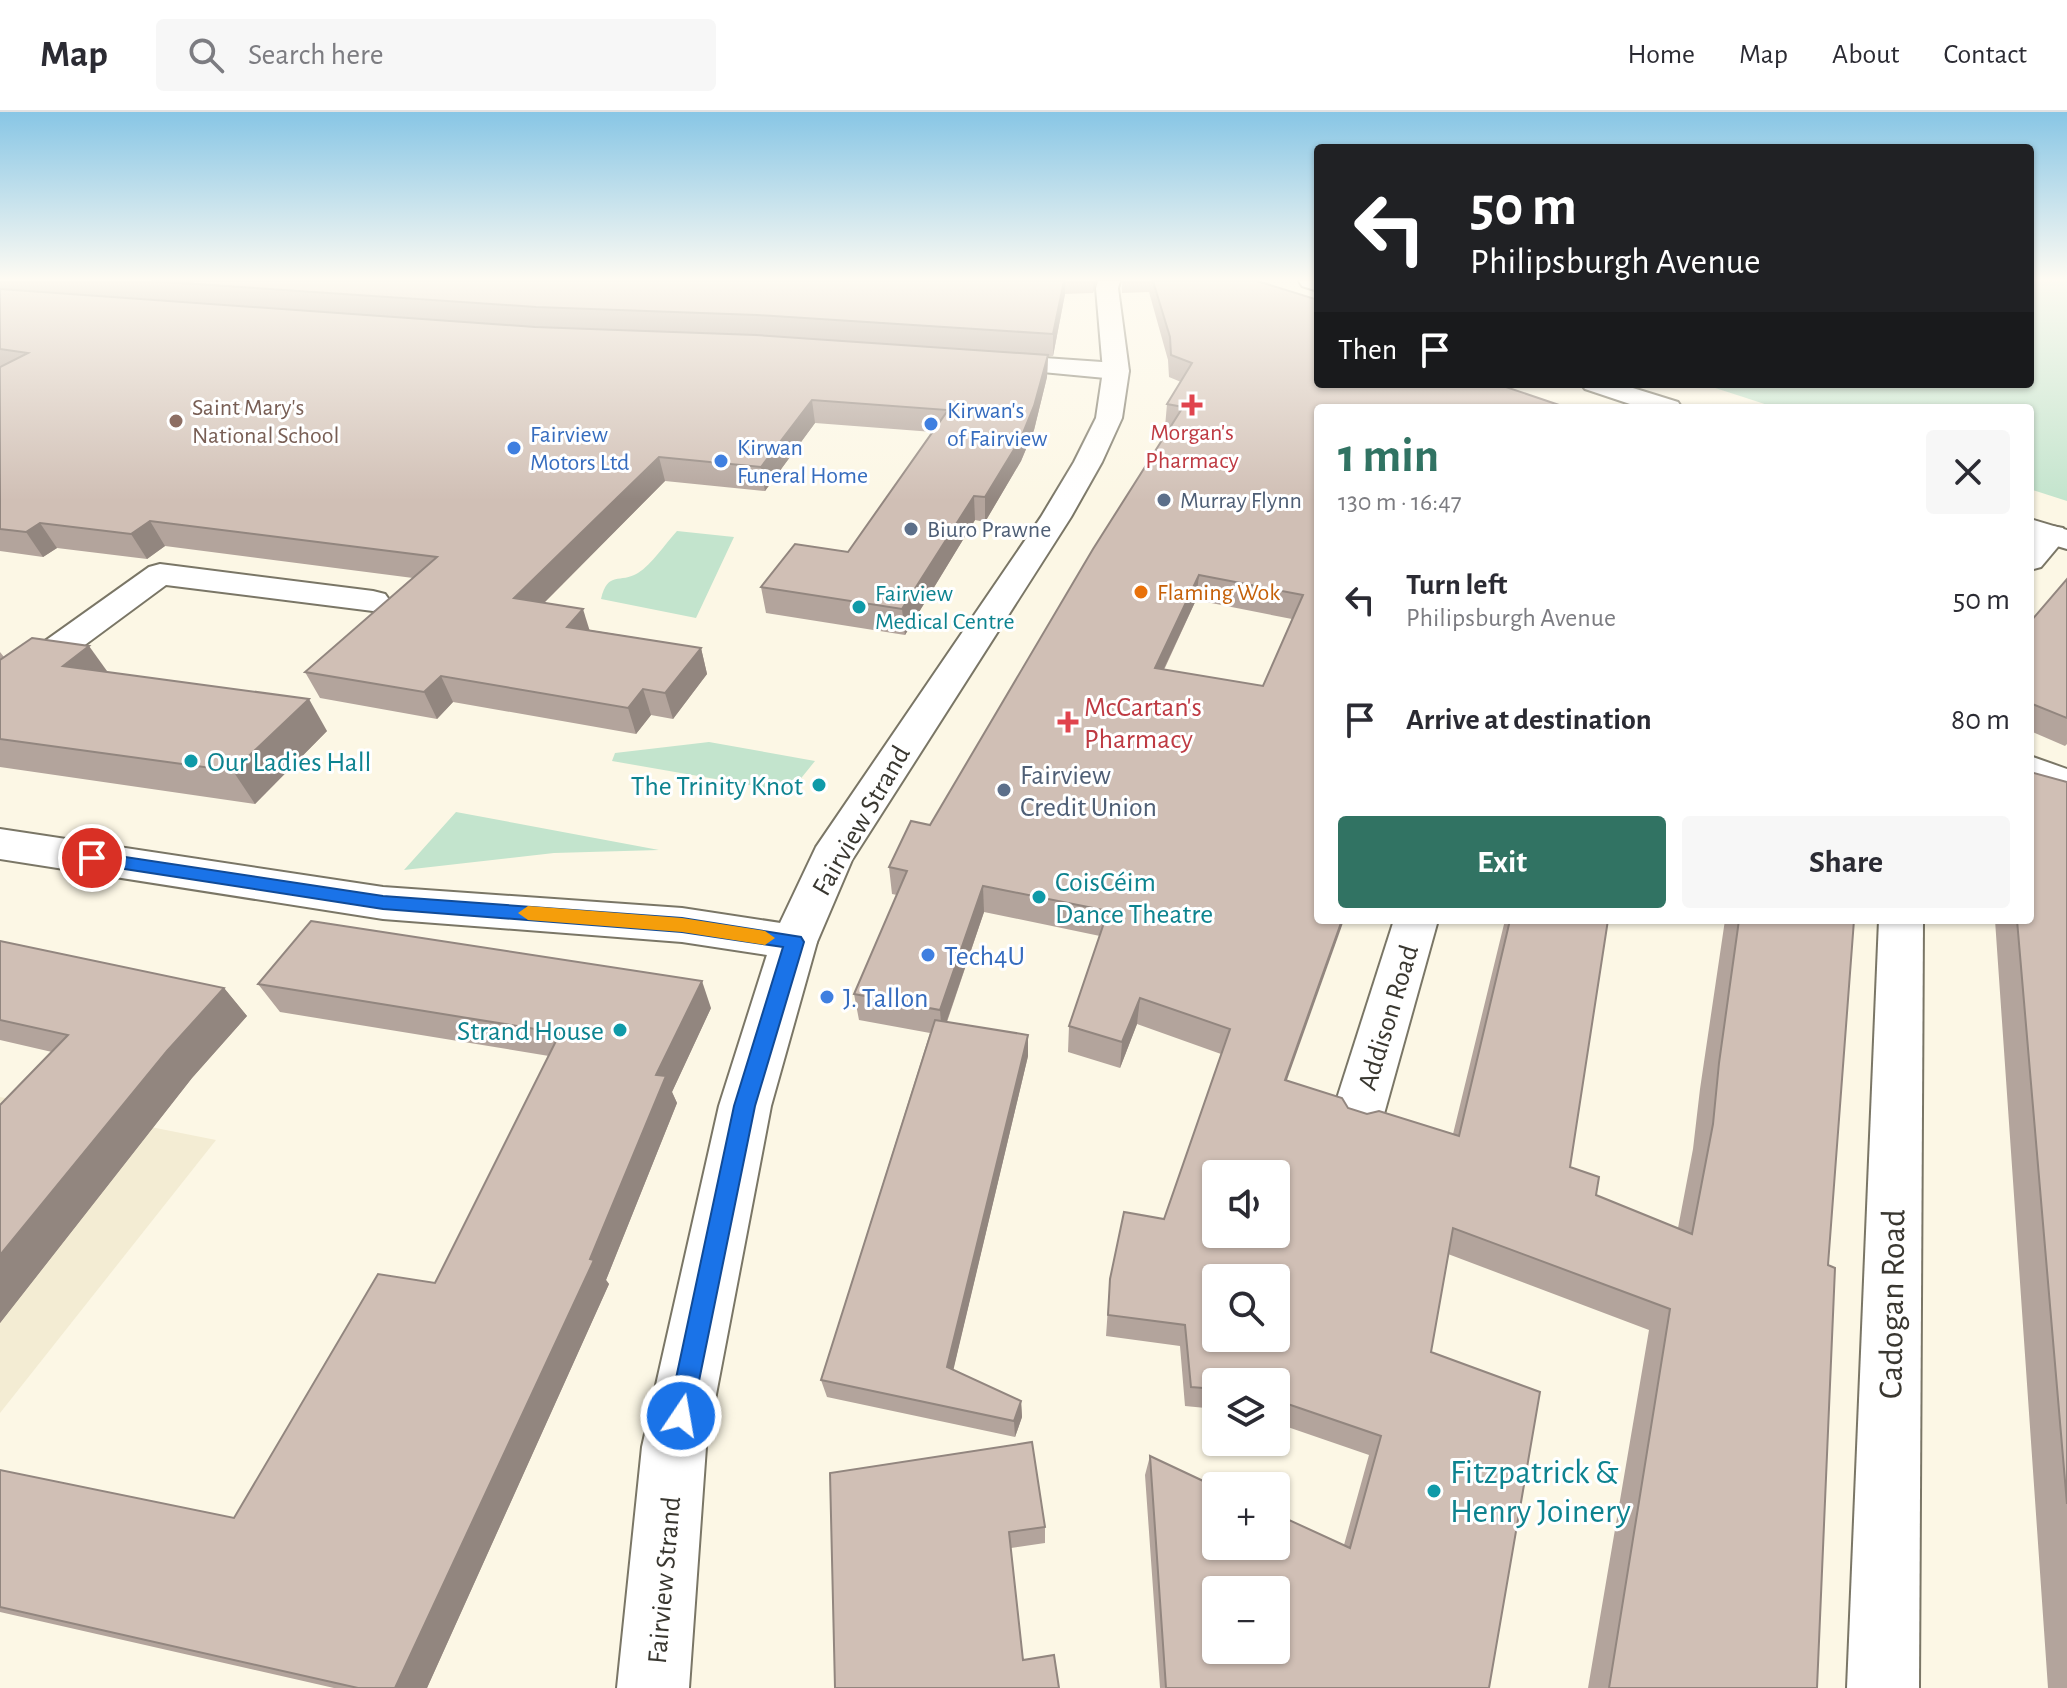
<!DOCTYPE html>
<meta charset="utf-8">
<style>
:root{--surface:#fff;--page:#f7f7f7;--text:#2b2b33;--muted:#7c7c81;--line:#e1e1e2;--accent:#317363}
body{margin:0;font-family:"Alegreya Sans",sans-serif;background:var(--page);color:var(--text);height:100vh;display:flex;flex-direction:column;font-size:30px;white-space:nowrap}
*{box-sizing:border-box;margin:0}
p{font-size:26px;color:var(--muted)}
.icon{flex:none;width:44px;height:44px;fill:none;stroke:currentColor;stroke-width:2;stroke-linecap:round;stroke-linejoin:round}
.map{position:relative;flex:1;overflow:hidden}
.drawer{position:absolute;left:1314px;top:292px;width:720px;height:520px;display:flex;flex-direction:column;background:var(--surface);border-radius:8px;box-shadow:0 2px 6px #0004}
.drawer>*{flex:none}
.guide{position:absolute;left:1314px;top:32px;width:720px;height:244px;border-radius:8px;box-shadow:0 2px 6px #0004;background:#202124;color:#fff;overflow:hidden}
.buttons{position:absolute;left:1202px;top:1048px;display:grid;gap:16px}
.buttons a{display:grid;place-items:center;width:88px;height:88px;border-radius:8px;background:var(--surface);box-shadow:0 2px 6px #0004;font-size:40px}
.pin{position:absolute;display:grid;place-items:center;width:68px;height:68px;color:#fff;margin:-34px;border:4px solid #fff;border-radius:50%;box-shadow:0 2px 8px #0007}
.me{position:absolute;width:88px;margin:-44px;rotate:12deg;stroke-linejoin:round;filter:drop-shadow(0 0 6px #0008)}
.turn{display:flex;align-items:center;gap:28px;height:168px;padding:0 24px;font-size:36px}
.turn .icon{width:104px;height:104px;stroke-width:2.5}
.turn b{display:block;font-size:56px;line-height:68px}
.then{display:flex;align-items:center;height:76px;padding:0 24px;background:#0003;gap:16px;font-size:30px}
.round{display:grid;place-items:center;flex:none;width:84px;height:84px;border-radius:8px;background:var(--page)}
.overview{display:flex;align-items:center;justify-content:space-between;height:136px;padding:0 24px}
h1{font-size:48px;font-weight:700;line-height:60px;color:var(--accent)}
.cta{display:flex;gap:16px;margin-top:auto;padding:16px 24px}
.cta a{flex:1;height:92px;border-radius:8px;background:var(--accent);color:#fff;font-size:32px;font-weight:700;line-height:92px;text-align:center}
.cta a+a{background:var(--page);color:var(--text)}
ul{padding:0;list-style:none}
li{display:flex;align-items:center;gap:24px;height:120px;padding:0 24px}
li div{flex:1}
li b{display:block;font-size:30px}
li em{font-style:normal}
header{display:flex;align-items:center;gap:48px;box-sizing:border-box;height:112px;padding:0 40px;background:var(--surface);border-bottom:2px solid var(--line)}
header strong{font-size:38px}
nav{display:flex;gap:44px;margin-inline-start:auto;font-size:28px}
.search{width:560px;height:72px;background:var(--page);display:flex;align-items:center;gap:20px;box-sizing:border-box;padding:0 28px;border-radius:8px;color:var(--muted);font-size:30px}
.map>svg:first-child{display:block}
.built{fill:#f3ecd3}
.green{fill:#c3e4cd}
.lines{fill:none;stroke-linecap:round;stroke-linejoin:round}
.minor-casing{stroke:#7a7666;stroke-width:4}
.tertiary-casing{stroke:#7a7666;stroke-width:4}
.secondary-casing{stroke:#7a7666;stroke-width:4}
.minor{fill:#fff;fill-rule:evenodd}
.tertiary{fill:#fff;fill-rule:evenodd}
.secondary{fill:#fff;fill-rule:evenodd}
.wall{fill:#b3a49c;fill-rule:evenodd}
.shaded-wall{fill:#92867f}
.building{fill:#d0bfb5;stroke:#92867f;stroke-width:2;fill-rule:evenodd}
.route{fill:#1a73e8;stroke:#114b97;stroke-width:2}
.slow{fill:#f59e0b}
.health-dot{fill:#e0444e;stroke:#fff;stroke-width:3}
.education-dot{fill:#8d6e63;stroke:#fff;stroke-width:3}
.shop-dot{fill:#3f7fe0;stroke:#fff;stroke-width:3}
.service-dot{fill:#5c6f8a;stroke:#fff;stroke-width:3}
.food-dot{fill:#e8710a;stroke:#fff;stroke-width:3}
.culture-dot{fill:#0f9aa8;stroke:#fff;stroke-width:3}
.labels{text-anchor:middle;stroke-width:6;stroke-linejoin:round;paint-order:stroke}
.far-education-label{font-size:24px;fill:#785e54;stroke:#fff;text-anchor:start}
.far-shop-label{font-size:24px;fill:#366cbe;stroke:#fff;text-anchor:start}
.far-health-label{font-size:24px;fill:#be3a42;stroke:#fff}
.far-service-label{font-size:24px;fill:#4e5e75;stroke:#fff;text-anchor:start}
.far-food-label{font-size:24px;fill:#c56008;stroke:#fff;text-anchor:start}
.far-culture-label{font-size:24px;fill:#0d838f;stroke:#fff;text-anchor:start}
.health-label{font-size:28px;fill:#be3a42;stroke:#fff;text-anchor:start}
.culture-label{font-size:28px;fill:#0d838f;stroke:#fff;text-anchor:start}
.service-label{font-size:28px;fill:#4e5e75;stroke:#fff;text-anchor:start}
.street-label{font-size:28px;fill:#393730;stroke:#fff}
.shop-label{font-size:28px;fill:#366cbe;stroke:#fff;text-anchor:start}
.near-street-label{font-size:34px;fill:#393730;stroke:#fff}
.near-culture-label{font-size:34px;fill:#0d838f;stroke:#fff;text-anchor:start}
</style>
<header>
<strong>Map</strong>
<div class="search"><svg class="icon" aria-label="search" viewBox="0 0 24 24"><circle cx="10" cy="10" r="6"/><path d="M15 15l6 6"/></svg>Search here</div>
<nav><a>Home</a><a>Map</a><a>About</a><a>Contact</a></nav>
</header>
<div class="map">
<svg width="2067" height="1576" viewBox="0 0 2067 1576">
<rect width="100%" height="100%" fill="#fcf7e5"/>
<!-- built -->
<polygon class="built" points="0,985 216,1028 0,1301"/>
<!-- green -->
<g class="green">
<polygon points="2030,169 2067,169 2067,389 2030,377 2030,296 1777,296 1703,272 2030,272"/>
<path d="M 677,419 L 734,425 L 696,506 L 601,487 C 608,458 620,472 638,461 C 652,452 665,432 677,419 Z"/>
<polygon points="709,630 815,649 790,680 612,649 615,641"/>
<polygon points="456,700 659,738 554,741 404,758"/>
</g>
<g class="lines">
<defs>
<g id="minor">
<polygon points="988,242 1116,251 1125,254 1129,259 1125,264 1116,267 979,254 976,249 979,244"/>
<polygon points="2052,414 2063,416 2067,424 2041,455 2030,458 2030,429 2041,416"/>
<polygon points="160,452 373,479 385,482 390,489 385,496 373,499 166,473 13,586 0,589 0,561 149,455"/>
<polygon points="2030,644 2067,657 2067,685 2030,672"/>
<polygon points="1394,808 1438,808 1384,1002 1376,1018 1358,1024 1340,1018 1332,1002"/>
<polygon points="1879,808 1923,808 1919,1576 1847,1576"/>
</g>
<polygon id="tertiary" points="0,717 383,775 682,796 794,813 810,818 817,830 810,842 794,847 682,830 383,807 0,747"/>
<g id="secondary">
<polygon points="1098,169 1120,169 1118,176 1129,259 1122,306 1102,350 1071,405 852,748 817,830 771,994 706,1335 689,1576 617,1576 642,1335 719,994 771,830 816,735 1041,405 1074,350 1096,306 1103,259 1096,176"/>
<polygon points="1299,169 1318,169 1318,179 1302,174"/>
<polygon points="1581,272 1620,272 1678,290 1682,296 1642,296 1585,277"/>
<polygon points="2030,407 2067,418 2067,437 2030,426"/>
</g>
</defs>
<!-- minor casing -->
<use href="#minor" class="minor-casing"/>
<!-- tertiary casing -->
<use href="#tertiary" class="tertiary-casing"/>
<!-- secondary casing -->
<use href="#secondary" class="secondary-casing"/>
<!-- minor -->
<use href="#minor" class="minor"/>
<!-- tertiary -->
<use href="#tertiary" class="tertiary"/>
<!-- secondary -->
<use href="#secondary" class="secondary"/>
</g>
<!-- wall -->
<g class="wall">
<polygon points="0,169 1097,169 1093,181 1065,182 1053,244 1048,244 1047,265 1034,318 1021,349 985,410 975,408 905,523 766,501 761,475 848,440 933,320 815,311 765,379 665,369 544,491 590,518 701,536 707,562 673,607 651,603 636,622 453,590 437,607 320,586 305,560 413,466 165,434 147,447 57,436 43,445 0,439"/>
<path d="M 1122,169 L 1257,169 L 1318,296 L 1287,969 L 1348,996 L 1367,1002 L 1453,1022 L 1505,808 L 1608,808 L 1570,1055 L 1596,1083 L 1678,1116 L 1693,1037 L 1700,977 L 1725,808 L 1854,808 L 1828,1153 L 1817,1576 L 1588,1576 L 1649,1218 L 1448,1142 L 1431,1240 L 1489,1576 L 1160,1576 L 1145,1363 L 1150,1344 L 1344,1433 L 1369,1343 L 1276,1311 L 1276,1270 L 1216,1270 L 1216,1297 L 1185,1294 L 1180,1234 L 1106,1224 L 1110,1167 L 1164,1107 L 1221,942 L 1137,912 L 1120,956 L 1068,940 L 1069,914 L 1100,824 L 984,800 L 947,910 L 1028,923 L 1028,944 L 953,1258 L 1021,1289 L 1022,1305 L 1015,1325 L 827,1285 L 821,1268 L 930,921 L 859,908 L 854,882 L 897,783 L 892,782 L 889,755 L 930,713 L 1170,316 L 1165,315 L 1167,292 L 1181,270 L 1169,265 L 1168,248 L 1149,180 L 1122,181 ZM 1196,488 L 1292,507 L 1263,574 L 1164,558 Z"/>
<polygon points="2067,467 2067,632 2065,634 2030,619 2030,510"/>
<polygon points="0,540 4,545 108,560 327,619 255,692 0,655"/>
<polygon points="2067,670 2067,1576 2048,1576 1995,808 2030,808"/>
<polygon points="0,829 224,876 247,904 192,966 0,1211 0,993 52,940 0,928"/>
<polygon points="258,872 711,896 672,980 677,991 606,1168 609,1172 427,1576 334,1576 0,1500 0,1358 234,1406 435,1171 549,944 280,900"/>
<polygon points="830,1361 1045,1415 1045,1431 1011,1436 1023,1548 835,1576"/>
</g>
<!-- shaded-wall -->
<g class="shaded-wall">
<polygon points="1064,169 1065,169 1065,182 1053,244 1053,222"/>
<polygon points="1094,169 1097,169 1093,181"/>
<polygon points="1048,243 1047,265 1034,318 1021,349 985,410 985,385"/>
<polygon points="812,288 815,311 765,379 761,355"/>
<polygon points="659,345 665,369 523,512 514,486"/>
<polygon points="974,384 975,408 905,523 902,497"/>
<polygon points="150,409 165,434 147,447 131,422"/>
<polygon points="40,411 57,436 43,445 26,420"/>
<polygon points="1199,463 1196,488 1152,582 1155,556"/>
<polygon points="583,497 591,523 567,515"/>
<polygon points="89,534 112,566 63,554"/>
<polygon points="701,536 707,562 673,607 665,581"/>
<polygon points="441,564 453,590 437,607 424,580"/>
<polygon points="643,577 651,603 636,622 628,596"/>
<polygon points="309,587 327,619 255,692 233,659"/>
<polygon points="983,774 984,800 942,923 940,898"/>
<polygon points="1342,808 1344,808 1278,993 1285,968"/>
<polygon points="702,869 711,896 672,980 677,991 606,1168 609,1172 427,1576 395,1576 590,1147 656,963"/>
<polygon points="224,876 247,904 192,966 0,1211 0,1143 167,939"/>
<polygon points="1140,886 1137,912 1120,956 1122,930"/>
<polygon points="1028,923 1028,944 950,1272 947,1255"/>
<polygon points="1021,1289 1022,1305 1015,1325 1014,1309"/>
</g>
<!-- building -->
<g class="building">
<polygon points="152,169 1064,169 1053,222 757,203 536,195"/>
<path d="M 1153,169 L 1257,169 L 1318,188 L 1318,272 L 1497,272 L 1568,296 L 1318,296 L 1318,808 L 1342,808 L 1285,968 L 1342,986 L 1348,996 L 1367,1002 L 1379,999 L 1459,1024 L 1510,808 L 1608,808 L 1570,1055 L 1599,1065 L 1596,1083 L 1692,1122 L 1713,1012 L 1719,951 L 1739,808 L 1854,808 L 1828,1153 L 1835,1156 L 1817,1576 L 1609,1576 L 1670,1197 L 1453,1116 L 1431,1240 L 1540,1280 L 1489,1576 L 1166,1576 L 1150,1344 L 1216,1375 L 1216,1434 L 1276,1434 L 1276,1402 L 1350,1436 L 1381,1324 L 1276,1288 L 1276,1270 L 1216,1270 L 1216,1277 L 1191,1275 L 1185,1213 L 1108,1203 L 1110,1167 L 1124,1100 L 1164,1107 L 1230,917 L 1140,886 L 1122,930 L 1069,914 L 1108,799 L 983,774 L 940,898 L 854,882 L 907,759 L 889,755 L 911,709 L 930,713 L 1093,437 L 1183,295 L 1167,292 L 1192,251 L 1171,243 L 1170,225 ZM 1199,463 L 1303,483 L 1263,574 L 1155,556 ZM 1216,1062 L 1276,1062 L 1276,1122 L 1216,1122 ZM 1216,1166 L 1276,1166 L 1276,1226 L 1216,1226 ZM 1216,1478 L 1276,1478 L 1276,1538 L 1216,1538 Z"/>
<polygon points="0,177 535,215 756,223 1048,243 1034,294 1021,326 985,385 974,384 902,497 761,475 795,432 848,440 948,298 812,288 761,355 659,345 514,486 583,497 567,515 701,536 665,581 643,577 628,596 441,564 424,580 305,560 437,445 150,409 131,422 40,411 26,420 0,417 0,255 28,241 0,237"/>
<polygon points="2067,467 2067,606 2030,591 2030,510"/>
<polygon points="32,526 89,534 63,554 309,587 233,659 0,627 0,548"/>
<polygon points="2030,660 2067,670 2067,1392 2017,808 2030,808"/>
<polygon points="311,809 702,869 656,963 666,964 590,1147 594,1148 395,1576 358,1576 0,1495 0,1358 234,1406 378,1162 435,1171 560,921 258,872"/>
<polygon points="0,829 224,876 167,939 0,1143 0,993 68,923 0,908"/>
<polygon points="935,908 1028,923 947,1255 1021,1289 1014,1309 821,1268"/>
<polygon points="1032,1330 1045,1415 1009,1420 1023,1548 1054,1543 1059,1576 835,1576 830,1361"/>
</g>
<!-- sky -->
<linearGradient id="sky" x2="0" y2="1"><stop stop-color="#88c6e5"/><stop offset="0.43" stop-color="#fefbf3"/><stop offset="1" stop-color="#fefbf3" stop-opacity="0"/></linearGradient>
<rect width="2067" height="389" fill="url(#sky)"/>
<!-- route -->
<polygon class="route" points="92,740 383,784 682,806 801,825 804,830 755,994 690,1313 681,1317 672,1313 668,1304 734,994 783,835 682,820 383,797 86,751 84,746 86,742"/>
<!-- slow -->
<polygon class="slow" points="528,794 682,806 765,819 775,826 765,833 682,820 528,808 518,801"/>
<!-- markers -->
<g class="health-dot">
<path d="M1188 281h8v8h8v8h-8v8h-8v-8h-8v-8h8z"/>
<path d="M1064 598h8v8h8v8h-8v8h-8v-8h-8v-8h8z"/>
</g>
<circle class="education-dot" cx="176" cy="309" r="8"/>
<g class="shop-dot">
<circle cx="931" cy="312" r="8"/>
<circle cx="514" cy="336" r="8"/>
<circle cx="721" cy="349" r="8"/>
<circle cx="928" cy="843" r="8"/>
<circle cx="827" cy="885" r="8"/>
</g>
<g class="service-dot">
<circle cx="1164" cy="388" r="8"/>
<circle cx="911" cy="417" r="8"/>
<circle cx="1004" cy="678" r="8"/>
</g>
<circle class="food-dot" cx="1141" cy="480" r="8"/>
<g class="culture-dot">
<circle cx="859" cy="495" r="8"/>
<circle cx="191" cy="649" r="8"/>
<circle cx="819" cy="673" r="8"/>
<circle cx="1039" cy="785" r="8"/>
<circle cx="620" cy="918" r="8"/>
<circle cx="1434" cy="1379" r="8"/>
</g>
<g class="labels">
<!-- far-education labels -->
<g class="far-education-label">
<text x="192" y="303">Saint Mary's<tspan x="192" dy="28">National School</tspan></text>
</g>
<!-- far-shop labels -->
<g class="far-shop-label">
<text x="947" y="306">Kirwan's<tspan x="947" dy="28">of Fairview</tspan></text>
<text x="530" y="330">Fairview<tspan x="530" dy="28">Motors Ltd</tspan></text>
<text x="737" y="343">Kirwan<tspan x="737" dy="28">Funeral Home</tspan></text>
</g>
<!-- far-health labels -->
<g class="far-health-label">
<text x="1192" y="328">Morgan's<tspan x="1192" dy="28">Pharmacy</tspan></text>
</g>
<!-- far-service labels -->
<g class="far-service-label">
<text x="1180" y="396">Murray Flynn</text>
<text x="927" y="425">Biuro Prawne</text>
</g>
<!-- far-food labels -->
<g class="far-food-label">
<text x="1157" y="488">Flaming Wok</text>
</g>
<!-- far-culture labels -->
<g class="far-culture-label">
<text x="875" y="489">Fairview<tspan x="875" dy="28">Medical Centre</tspan></text>
</g>
<!-- health labels -->
<g class="health-label">
<text x="1084" y="604">McCartan's<tspan x="1084" dy="32">Pharmacy</tspan></text>
</g>
<!-- culture labels -->
<g class="culture-label">
<text x="207" y="659">Our Ladies Hall</text>
<text x="803" y="683" text-anchor="end">The Trinity Knot</text>
<text x="1055" y="779">CoisCéim<tspan x="1055" dy="32">Dance Theatre</tspan></text>
<text x="604" y="928" text-anchor="end">Strand House</text>
</g>
<!-- service labels -->
<g class="service-label">
<text x="1020" y="672">Fairview<tspan x="1020" dy="32">Credit Union</tspan></text>
</g>
<!-- street labels -->
<g class="street-label">
<text transform="translate(860 708) rotate(-60)" y="10">Fairview Strand</text>
<text transform="translate(1387 905) rotate(-73)" y="10">Addison Road</text>
<text transform="translate(663 1468) rotate(-85)" y="10">Fairview Strand</text>
</g>
<!-- shop labels -->
<g class="shop-label">
<text x="944" y="853">Tech4U</text>
<text x="843" y="895">J. Tallon</text>
</g>
<!-- near-street labels -->
<g class="near-street-label">
<text transform="translate(1891 1192) rotate(-89)" y="12">Cadogan Road</text>
</g>
<!-- near-culture labels -->
<g class="near-culture-label">
<text x="1450" y="1371">Fitzpatrick &amp;<tspan x="1450" dy="39">Henry Joinery</tspan></text>
</g>
</g>
</svg>
<div class="buttons">
<a><svg class="icon" aria-label="sound" viewBox="0 0 24 24"><path d="M4 9h4l5-4v14l-5-4H4zM17 9q2 3 0 6"/></svg></a>
<a><svg class="icon" aria-label="search" viewBox="0 0 24 24"><circle cx="10" cy="10" r="6"/><path d="M15 15l6 6"/></svg></a>
<a><svg class="icon" aria-label="layers" viewBox="0 0 24 24"><path d="M12 4l9 5-9 5-9-5zM3 14l9 5 9-5"/></svg></a>
<a>+</a>
<a>−</a>
</div>
<div class="pin" style="left:92px;top:746px;background:#d93025"><svg class="icon" aria-label="arrive" viewBox="0 0 24 24"><path d="M6 21V4h12l-3 4 3 4H6"/></svg></div>
<svg class="me" style="left:681px;top:1304px" viewBox="-20 -20 40 40"><circle r="17" fill="#1a73e8" stroke="#fff" stroke-width="3"/><path d="M0-11L8 9 0 5-8 9z" fill="#fff"/></svg>
<div class="guide">
<div class="turn"><svg class="icon" aria-label="left" viewBox="0 0 24 24"><path d="M17 20v-9H6M10 6l-5 5 5 5"/></svg><div><b>50 m</b>Philipsburgh Avenue</div></div>
<div class="then">Then<svg class="icon" aria-label="arrive" viewBox="0 0 24 24"><path d="M6 21V4h12l-3 4 3 4H6"/></svg></div>
</div>
<section class="drawer">
<div class="overview"><div><h1>1 min</h1><p>130 m · 16:47</p></div><a class="round"><svg class="icon" aria-label="close" viewBox="0 0 24 24"><path d="M6 6l12 12M18 6L6 18"/></svg></a></div>
<ul>
<li><svg class="icon" aria-label="left" viewBox="0 0 24 24"><path d="M17 20v-9H6M10 6l-5 5 5 5"/></svg><div><b>Turn left</b><p>Philipsburgh Avenue</p></div><em>50 m</em></li>
<li><svg class="icon" aria-label="arrive" viewBox="0 0 24 24"><path d="M6 21V4h12l-3 4 3 4H6"/></svg><div><b>Arrive at destination</b></div><em>80 m</em></li>
</ul>
<div class="cta"><a>Exit</a><a>Share</a></div>
</section>
</div>
